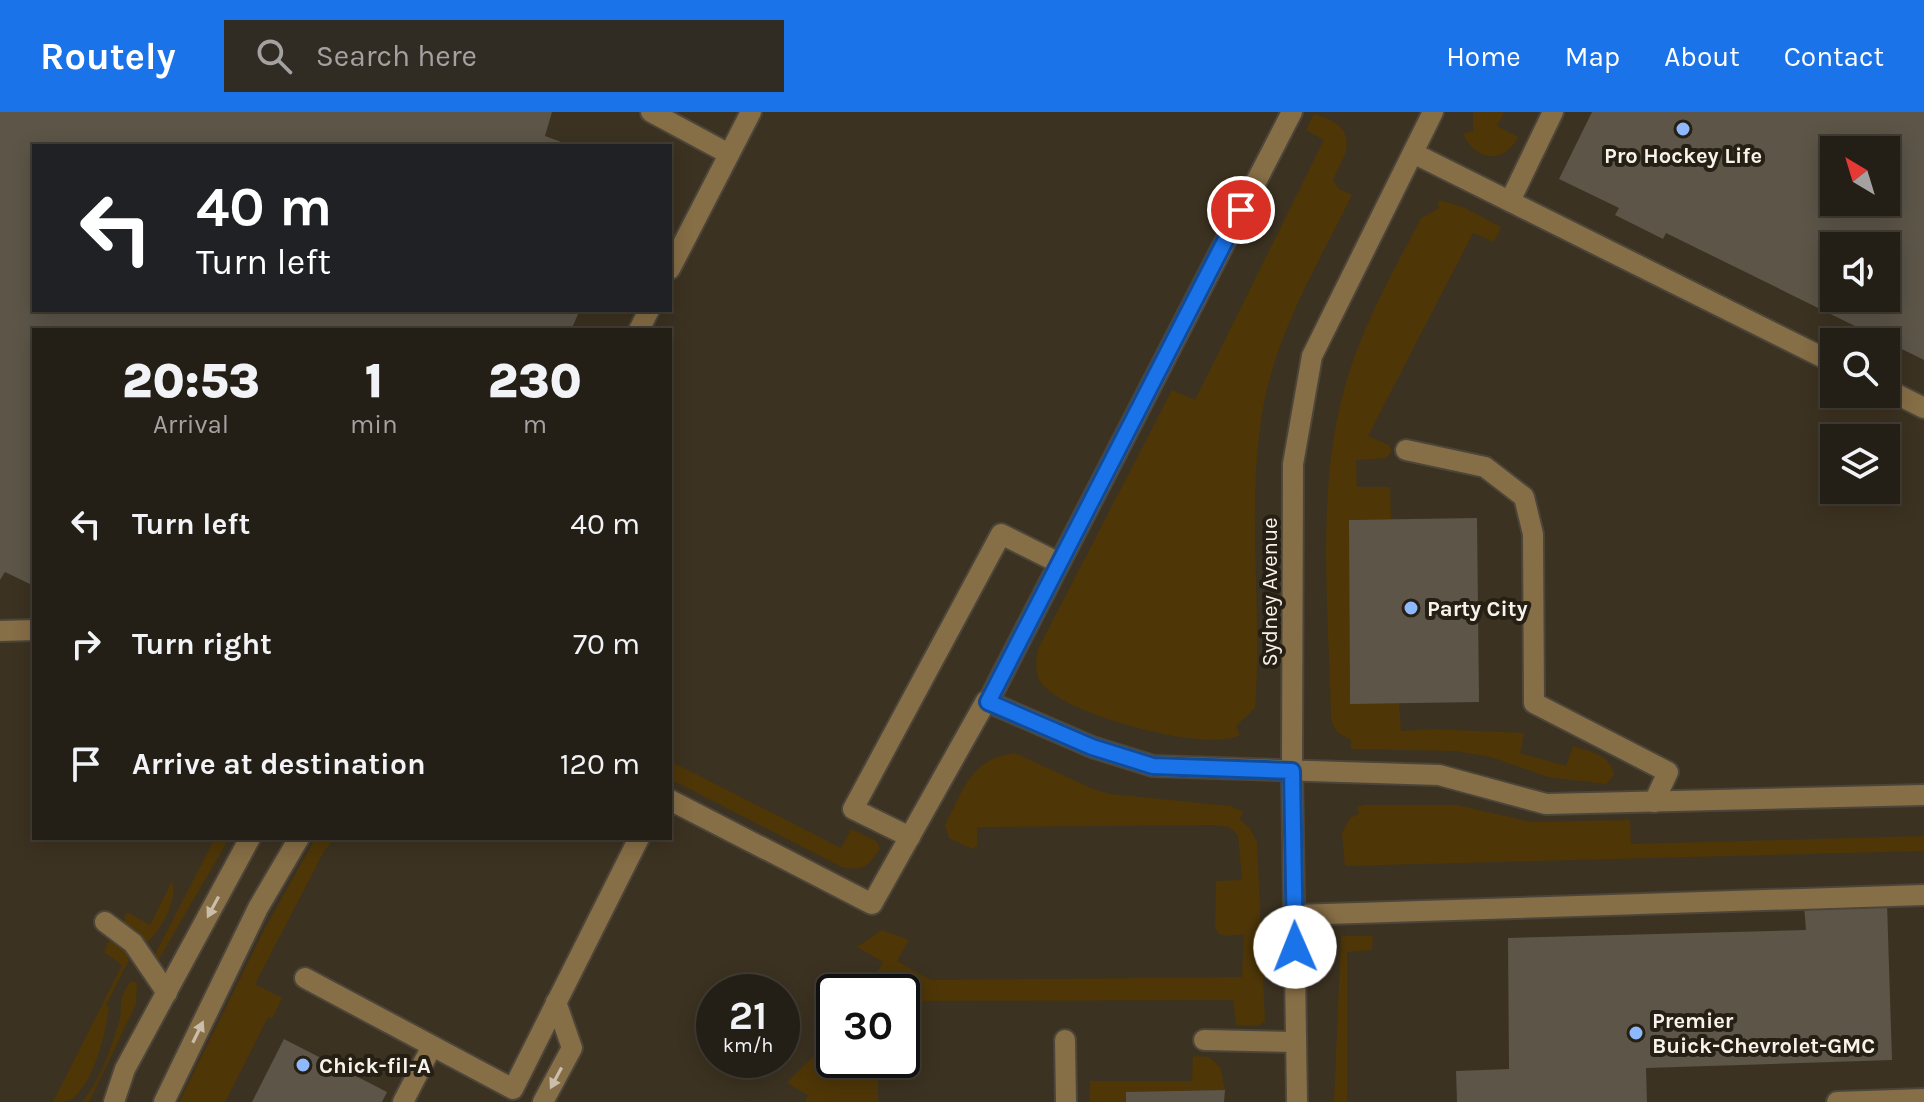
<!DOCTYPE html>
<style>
:root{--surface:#241f16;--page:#302c23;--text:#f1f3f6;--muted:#a3a2a1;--line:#413d35;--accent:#1a73e8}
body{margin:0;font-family:Karla,sans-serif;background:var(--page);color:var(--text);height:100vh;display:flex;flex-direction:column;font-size:30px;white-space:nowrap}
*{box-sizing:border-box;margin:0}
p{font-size:26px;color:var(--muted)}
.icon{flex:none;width:44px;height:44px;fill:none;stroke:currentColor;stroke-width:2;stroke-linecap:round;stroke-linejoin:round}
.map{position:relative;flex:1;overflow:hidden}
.side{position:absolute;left:32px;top:216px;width:640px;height:512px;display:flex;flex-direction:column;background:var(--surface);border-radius:0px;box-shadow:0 4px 20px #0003,0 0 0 2px var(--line)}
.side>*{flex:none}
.guide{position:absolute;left:32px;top:32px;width:640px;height:168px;border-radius:0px;box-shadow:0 4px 20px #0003,0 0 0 2px var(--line);background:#202124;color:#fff;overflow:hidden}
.needle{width:52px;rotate:322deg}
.fabs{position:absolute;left:1820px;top:24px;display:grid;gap:16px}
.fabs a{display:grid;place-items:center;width:80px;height:80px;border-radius:0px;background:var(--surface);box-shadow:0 4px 20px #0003,0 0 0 2px var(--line);font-size:40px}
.speed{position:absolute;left:696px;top:862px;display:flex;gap:16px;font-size:40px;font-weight:700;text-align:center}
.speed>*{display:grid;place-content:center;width:104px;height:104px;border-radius:50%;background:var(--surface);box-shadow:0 4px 20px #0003,0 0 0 2px var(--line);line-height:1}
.speed small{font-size:20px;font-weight:400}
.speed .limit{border:4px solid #111;border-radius:12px;background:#fff;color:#111}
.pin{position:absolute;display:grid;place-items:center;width:68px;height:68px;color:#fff;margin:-34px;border:4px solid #fff;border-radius:50%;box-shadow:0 2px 8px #0007}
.me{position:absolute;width:88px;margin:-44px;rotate:359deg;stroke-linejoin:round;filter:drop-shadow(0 0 6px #0008)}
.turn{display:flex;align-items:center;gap:28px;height:168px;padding:0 32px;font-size:36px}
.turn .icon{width:104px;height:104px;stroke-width:2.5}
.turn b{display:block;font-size:56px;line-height:68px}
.eta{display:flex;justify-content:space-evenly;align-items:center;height:136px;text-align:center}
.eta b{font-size:48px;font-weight:800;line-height:56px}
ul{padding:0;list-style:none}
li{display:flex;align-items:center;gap:24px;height:120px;padding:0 32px}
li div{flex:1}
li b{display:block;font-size:30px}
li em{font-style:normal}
header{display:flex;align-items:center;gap:48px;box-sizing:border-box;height:112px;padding:0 40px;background:var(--accent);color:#fff}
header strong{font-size:38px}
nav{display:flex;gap:44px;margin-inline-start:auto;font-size:28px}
.search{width:560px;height:72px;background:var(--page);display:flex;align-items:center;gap:20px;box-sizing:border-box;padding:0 28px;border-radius:0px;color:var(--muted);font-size:30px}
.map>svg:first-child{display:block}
.built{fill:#3c3221;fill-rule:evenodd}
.green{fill:#4e3607}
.building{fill:#5c5548;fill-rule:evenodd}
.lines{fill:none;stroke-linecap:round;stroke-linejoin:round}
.minor-casing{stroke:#4c453a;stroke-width:24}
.minor{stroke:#866e46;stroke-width:20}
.oneway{fill:#cabda9}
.route-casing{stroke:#114b97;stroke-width:20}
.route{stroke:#1a73e8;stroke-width:14}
.poi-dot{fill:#8eb9fd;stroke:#261f14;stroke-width:3}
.labels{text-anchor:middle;stroke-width:8;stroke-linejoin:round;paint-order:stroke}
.poi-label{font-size:22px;font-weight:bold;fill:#f7f2eb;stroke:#261f14;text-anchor:start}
.street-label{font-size:22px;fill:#f7f2eb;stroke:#261f14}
</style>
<header>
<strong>Routely</strong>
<div class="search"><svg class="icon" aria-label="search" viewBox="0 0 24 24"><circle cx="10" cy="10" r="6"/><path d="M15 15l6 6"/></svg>Search here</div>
<nav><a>Home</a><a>Map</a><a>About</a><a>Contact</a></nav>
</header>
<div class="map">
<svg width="1924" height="990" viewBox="0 0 1924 990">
<rect width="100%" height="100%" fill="#30291d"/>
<!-- built -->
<path class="built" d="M 0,0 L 1924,0 L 1924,990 L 0,990 ZM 34,34 L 670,34 L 670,198 L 34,198 ZM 1834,38 L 1886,38 L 1886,90 L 1834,90 ZM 1834,134 L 1886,134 L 1886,186 L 1834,186 ZM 34,218 L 670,218 L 670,726 L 34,726 ZM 1834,230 L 1886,230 L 1886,282 L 1834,282 ZM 1834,326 L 1886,326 L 1886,378 L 1834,378 ZM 714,880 L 782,880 L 782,948 L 714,948 ZM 834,880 L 902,880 L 902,948 L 834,948 Z"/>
<!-- green -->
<g class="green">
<path d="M 1473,0 L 1504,0 L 1497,14 L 1518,25 C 1504,53 1476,49 1463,22 L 1473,19 Z"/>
<path d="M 1314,2 C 1331,7 1351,15 1346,38 C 1344,48 1336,58 1333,69 L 1339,77 L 1352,83 C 1319,150 1278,217 1264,291 C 1245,392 1263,494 1255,596 L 1236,614 L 1240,623 C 1205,641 1067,603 1042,572 C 1034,562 1036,549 1038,537 L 1172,278 L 1195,288 L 1324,28 L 1306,18 Z"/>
<path d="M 1443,89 L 1465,96 L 1501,115 L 1494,130 L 1473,121 L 1368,324 L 1389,333 L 1392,339 L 1386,346 L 1356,348 L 1357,375 L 1390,375 L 1391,407 L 1349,408 L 1350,591 L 1399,591 L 1401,619 L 1432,617 L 1524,621 L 1520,641 L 1566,654 L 1573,634 C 1591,640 1610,642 1614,663 L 1606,672 L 1548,665 L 1491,645 L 1455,639 L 1351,637 L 1351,628 L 1337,620 L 1331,608 C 1329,495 1314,369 1349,261 C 1366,207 1395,156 1421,106 L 1439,96 L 1438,90 Z"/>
<path d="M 1015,641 L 1093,677 L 1111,682 L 1230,694 L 1244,700 L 1239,707 L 1249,715 L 1257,730 L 1265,909 L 1258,914 L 1236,913 L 1233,888 L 906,889 L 906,911 L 902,911 L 902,880 L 865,880 L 883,850 L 857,835 L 882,818 L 909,828 L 897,849 L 931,868 L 1242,865 L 1244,822 L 1226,824 L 1219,822 L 1215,815 L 1216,769 L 1242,768 L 1238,723 L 1229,715 L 1213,713 L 977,715 L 977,734 L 972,737 L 949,726 L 945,713 C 964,677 970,647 1015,641 Z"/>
<path d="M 670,649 L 841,736 L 851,717 L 876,729 L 880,737 C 867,755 865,759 842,755 L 670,667 Z"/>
<polygon points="1364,693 1457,693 1532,710 1630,708 1631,732 1924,724 1924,739 1345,754 1342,721 1350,706 1359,702 1357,695"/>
<polygon points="215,726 229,726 158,849 154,844"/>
<polygon points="334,726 323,741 255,872 282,886 272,907 268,905 225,990 179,990 265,816 315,727"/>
<path d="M 172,769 C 179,788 160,820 145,832 L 138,820 L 124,811 L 125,802 L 129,801 L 150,813 Z"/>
<polygon points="1341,824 1373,824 1372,838 1347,840 1347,990 1334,990"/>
<path d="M 108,830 L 115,830 L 124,838 L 129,848 L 106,893 L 109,895 C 106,921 94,970 72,987 C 66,990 60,990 53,990 L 122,853 L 104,840 Z"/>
<path d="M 131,869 L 137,871 L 136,892 L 89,990 L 82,990 C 100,969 111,937 119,910 C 124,891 116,889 131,869 Z"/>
<polygon points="834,923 834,948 878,948 878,990 805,990 808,983 787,971"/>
<polygon points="1193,944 1209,945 1220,955 1225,978 1127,980 1126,990 1090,990 1090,969 1192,969"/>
</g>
<!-- building -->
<g class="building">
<polygon points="0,0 552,0 545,24 572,34 34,34 34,198 580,198 571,218 34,218 34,474 5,460 0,468"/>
<path d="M 1592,0 L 1924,0 L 1924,248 L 1666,121 L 1663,127 L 1615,103 L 1619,96 L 1559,67 ZM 1834,38 L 1886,38 L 1886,90 L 1834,90 ZM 1834,134 L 1886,134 L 1886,186 L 1834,186 Z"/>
<polygon points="1477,406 1479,590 1350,592 1349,408"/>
<polygon points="1887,791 1892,948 1646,956 1647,990 1457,990 1456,959 1509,957 1508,826 1806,818 1804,793"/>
<polygon points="284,927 387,980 382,990 252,990"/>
<polygon points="1225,978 1224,990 1126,990 1126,980"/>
</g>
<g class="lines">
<defs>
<g id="minor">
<polyline points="651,0 729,42"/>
<polyline points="1413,41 1834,251"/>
<polyline points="1510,89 1553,0"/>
<polyline points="670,157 751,0"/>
<polyline points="639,218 649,198"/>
<polyline points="1886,277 1924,296"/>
<polyline points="1406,338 1485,355 1524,385 1533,422 1534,591 1668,660 1654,690"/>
<polyline points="0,519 34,518"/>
<polyline points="988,590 1292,0"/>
<polyline points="670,688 872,792 986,589 1092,635 1153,654 1439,663 1546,692 1924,683"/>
<polyline points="910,725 853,697 1001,422 1059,451"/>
<polyline points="1294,803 1924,783"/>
<polyline points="105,810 133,831 167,881"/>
<polyline points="305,866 513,977 639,726"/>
<polyline points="1065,928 1066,990"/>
<polyline points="1204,928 1296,930"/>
<polyline points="114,990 125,957 250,726"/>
<polyline points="164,990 258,796 299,726"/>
<polyline points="403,990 432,934"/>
<polyline points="543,990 572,936 556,890"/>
<polyline points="1297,990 1292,659 1293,352 1312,244 1433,0"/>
<polyline points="1837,990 1924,987"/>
</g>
</defs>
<!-- minor casing -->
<use href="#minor" class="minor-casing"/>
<!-- minor -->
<use href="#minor" class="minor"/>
</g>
<!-- one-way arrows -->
<defs><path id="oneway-solid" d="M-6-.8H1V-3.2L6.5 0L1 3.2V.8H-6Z" transform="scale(2)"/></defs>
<g class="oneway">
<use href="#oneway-solid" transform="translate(213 795) rotate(118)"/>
<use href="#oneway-solid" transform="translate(198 920) rotate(-64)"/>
<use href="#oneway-solid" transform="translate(556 966) rotate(118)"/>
</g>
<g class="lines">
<defs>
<polyline id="route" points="1241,98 988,590 1092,635 1153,654 1292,659 1295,835"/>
</defs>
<!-- route casing -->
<use href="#route" class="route-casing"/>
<!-- route -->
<use href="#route" class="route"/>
</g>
<!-- markers -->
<g class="poi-dot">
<circle cx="1683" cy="17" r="8"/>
<circle cx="1411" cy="496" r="8"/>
<circle cx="1636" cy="921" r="8"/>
<circle cx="303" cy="953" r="8"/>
</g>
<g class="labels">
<!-- poi labels -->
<g class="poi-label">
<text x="1683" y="51" text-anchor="middle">Pro Hockey Life</text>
<text x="1427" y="504">Party City</text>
<text x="1652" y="916">Premier<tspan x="1652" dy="25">Buick-Chevrolet-GMC</tspan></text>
<text x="319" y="961">Chick-fil-A</text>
</g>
<!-- street labels -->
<g class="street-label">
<text transform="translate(1269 480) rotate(-90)" y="8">Sydney Avenue</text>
</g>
</g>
</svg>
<div class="fabs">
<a><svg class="needle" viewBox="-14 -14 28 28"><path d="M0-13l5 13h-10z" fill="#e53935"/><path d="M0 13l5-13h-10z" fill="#a3a2a1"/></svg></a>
<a><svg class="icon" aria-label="sound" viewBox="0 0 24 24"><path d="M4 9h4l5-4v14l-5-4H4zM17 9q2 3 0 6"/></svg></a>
<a><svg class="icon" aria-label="search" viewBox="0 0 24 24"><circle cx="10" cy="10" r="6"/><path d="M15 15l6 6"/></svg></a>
<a><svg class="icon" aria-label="layers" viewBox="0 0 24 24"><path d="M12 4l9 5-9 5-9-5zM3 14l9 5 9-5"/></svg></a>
</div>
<div class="speed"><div>21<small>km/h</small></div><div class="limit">30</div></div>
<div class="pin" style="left:1241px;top:98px;background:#d93025"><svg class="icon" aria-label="arrive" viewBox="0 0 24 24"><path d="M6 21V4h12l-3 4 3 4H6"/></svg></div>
<svg class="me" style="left:1295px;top:835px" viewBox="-20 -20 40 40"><circle r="19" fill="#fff"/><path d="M0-13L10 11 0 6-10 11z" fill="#1a73e8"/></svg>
<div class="guide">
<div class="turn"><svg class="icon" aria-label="left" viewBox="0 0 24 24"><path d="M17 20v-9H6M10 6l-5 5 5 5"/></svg><div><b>40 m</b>Turn left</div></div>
</div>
<section class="side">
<div class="eta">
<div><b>20:53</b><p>Arrival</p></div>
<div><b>1</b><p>min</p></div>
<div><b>230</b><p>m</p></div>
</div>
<ul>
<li><svg class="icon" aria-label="left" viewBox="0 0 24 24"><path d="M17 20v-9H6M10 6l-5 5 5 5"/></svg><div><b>Turn left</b></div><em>40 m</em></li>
<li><svg class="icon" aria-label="right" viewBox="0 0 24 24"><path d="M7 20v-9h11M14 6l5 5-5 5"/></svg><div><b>Turn right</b></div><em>70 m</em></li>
<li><svg class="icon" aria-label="arrive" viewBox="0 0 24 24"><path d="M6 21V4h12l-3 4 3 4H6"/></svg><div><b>Arrive at destination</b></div><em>120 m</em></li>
</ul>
</section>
</div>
